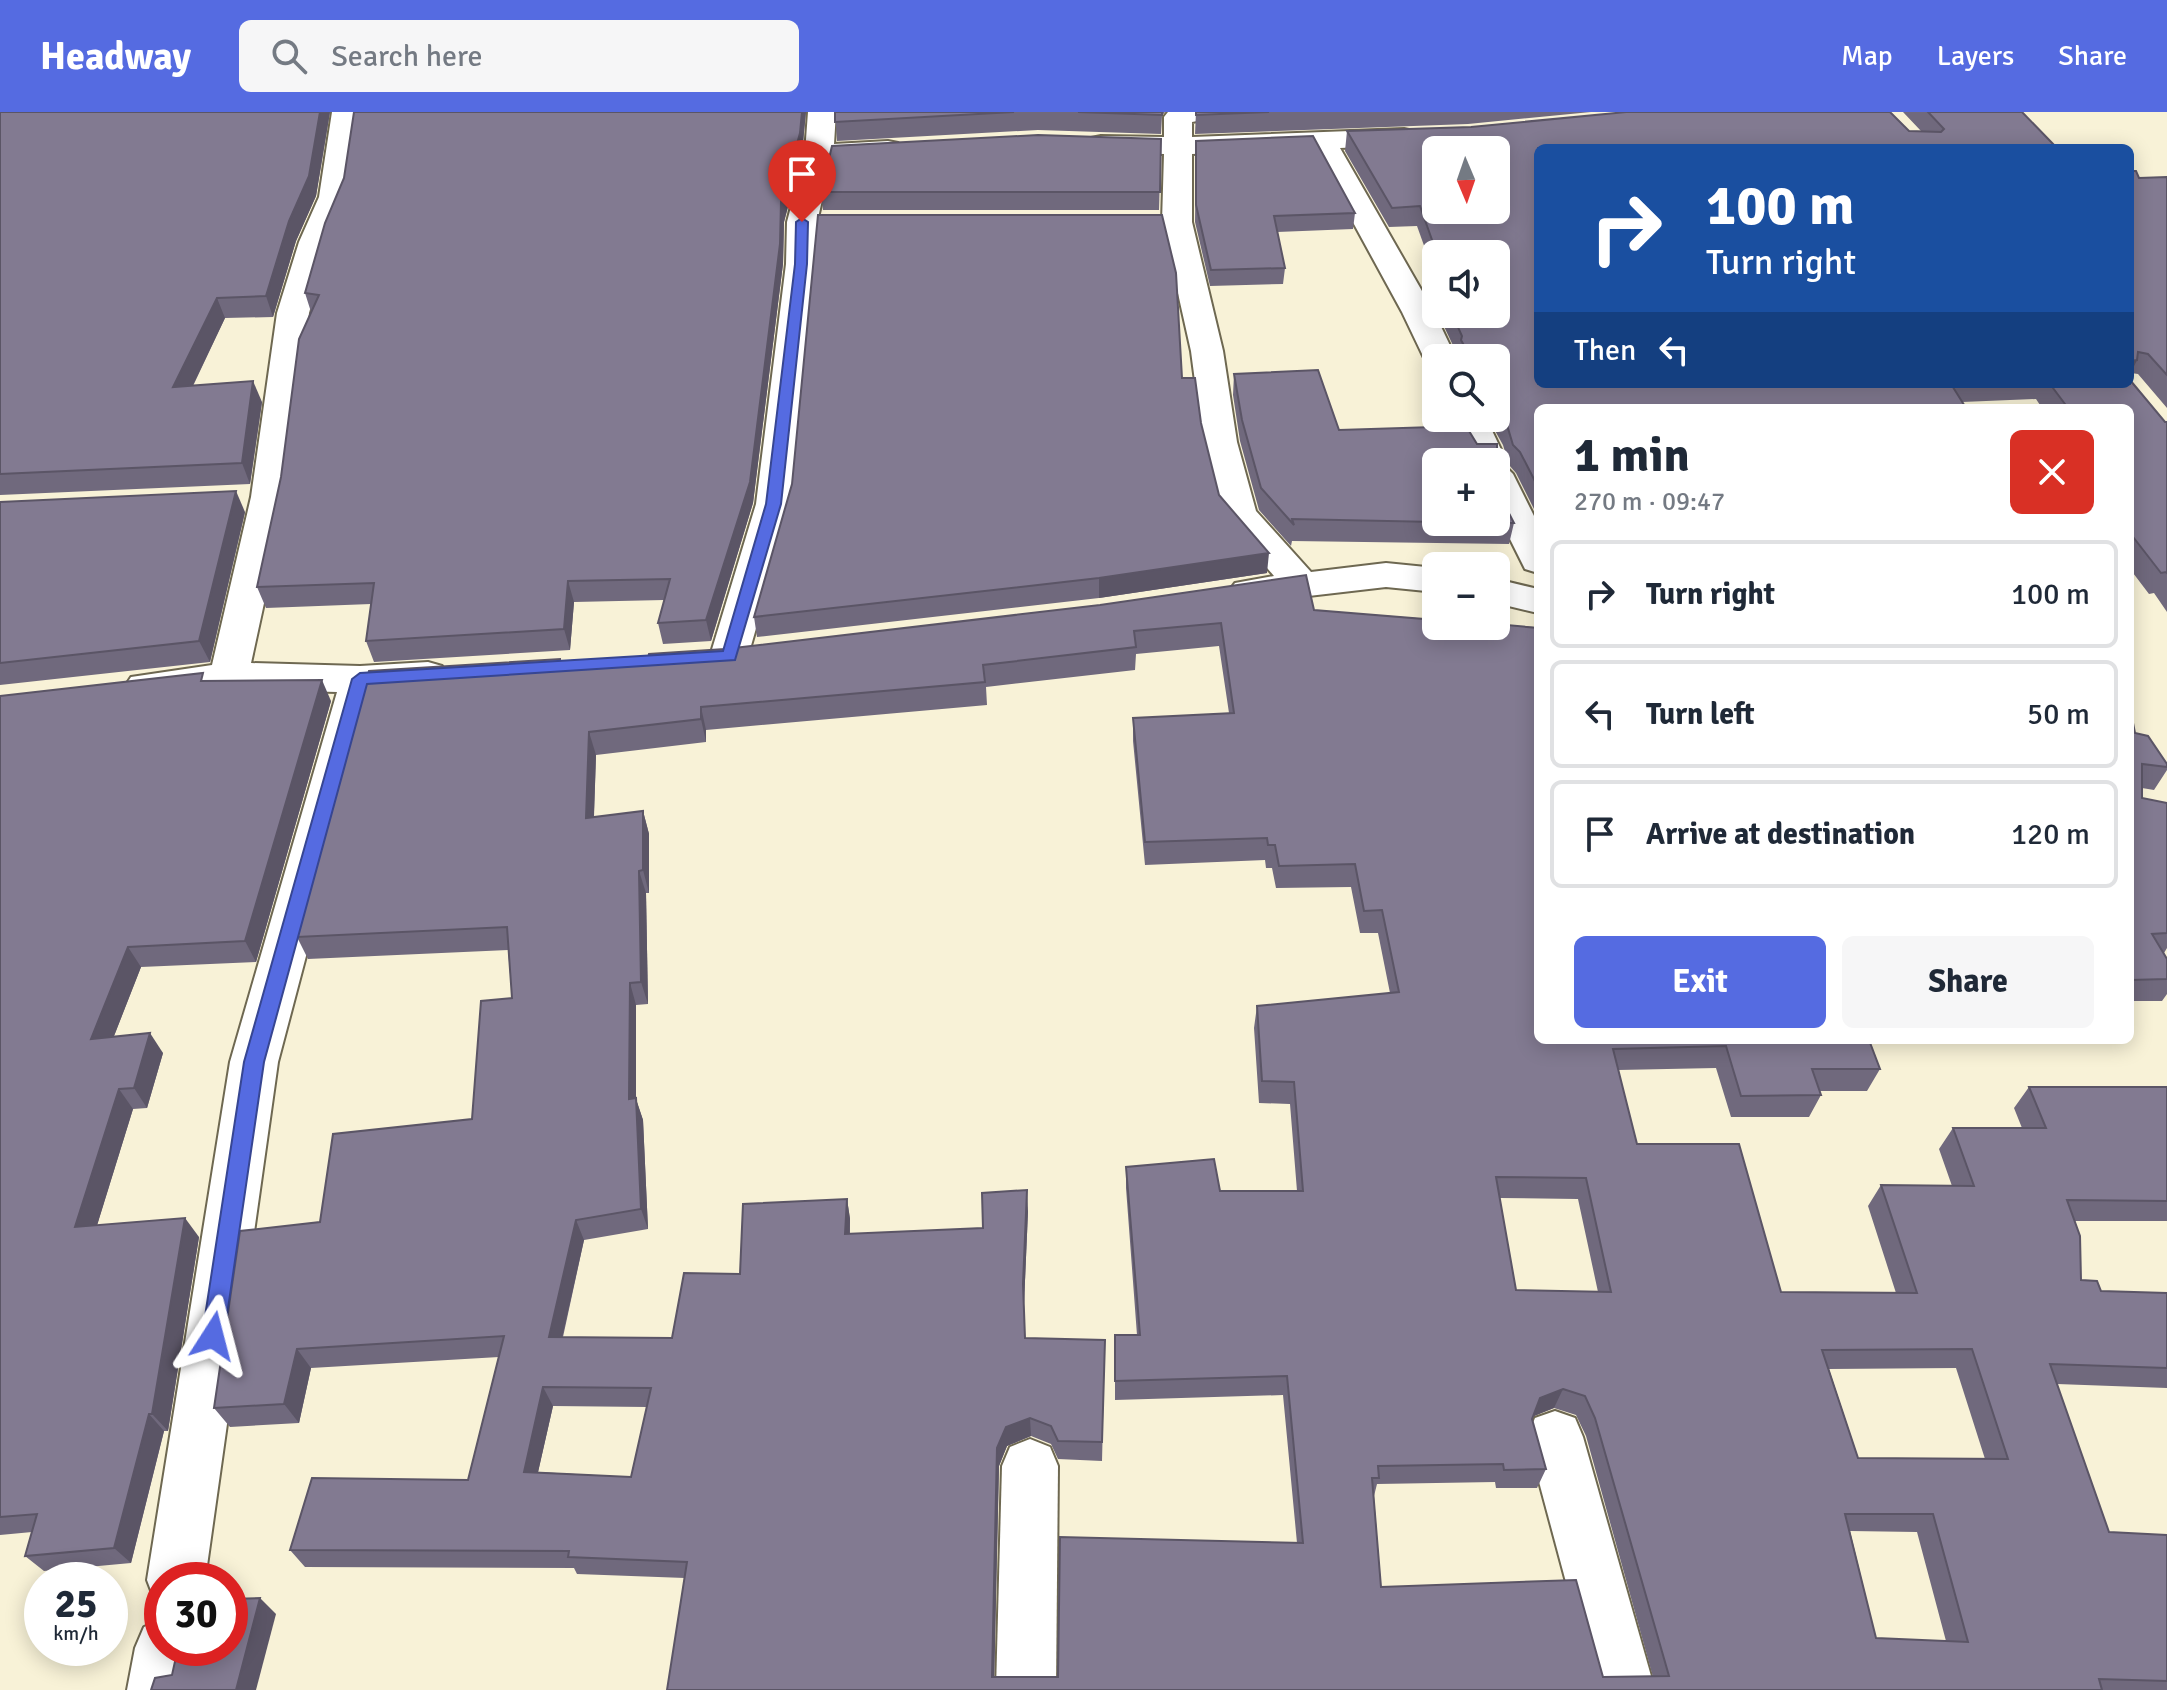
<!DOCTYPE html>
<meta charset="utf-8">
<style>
:root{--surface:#fff;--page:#f6f6f7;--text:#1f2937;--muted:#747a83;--line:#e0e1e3;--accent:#556be1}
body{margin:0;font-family:Signika,sans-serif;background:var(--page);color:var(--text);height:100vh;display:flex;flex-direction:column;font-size:30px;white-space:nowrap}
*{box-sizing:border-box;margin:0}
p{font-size:26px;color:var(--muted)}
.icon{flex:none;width:44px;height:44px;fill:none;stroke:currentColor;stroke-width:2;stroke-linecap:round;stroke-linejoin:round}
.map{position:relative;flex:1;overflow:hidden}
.side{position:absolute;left:1534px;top:292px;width:600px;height:640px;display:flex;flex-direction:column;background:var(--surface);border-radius:12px;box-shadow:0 4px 20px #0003}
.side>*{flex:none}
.guide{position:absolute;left:1534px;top:32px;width:600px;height:244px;border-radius:12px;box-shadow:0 4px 20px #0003;background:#1a4fa0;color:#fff;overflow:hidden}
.needle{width:52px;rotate:178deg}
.tools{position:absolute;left:1422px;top:24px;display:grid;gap:16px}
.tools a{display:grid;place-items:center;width:88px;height:88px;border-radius:12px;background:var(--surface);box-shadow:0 4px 20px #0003;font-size:40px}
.speed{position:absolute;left:24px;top:1450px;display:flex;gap:16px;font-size:40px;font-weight:700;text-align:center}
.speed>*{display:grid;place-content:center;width:104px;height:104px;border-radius:50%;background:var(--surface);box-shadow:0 4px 20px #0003;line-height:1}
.speed small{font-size:20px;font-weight:400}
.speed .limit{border:12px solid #d22;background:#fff;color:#111}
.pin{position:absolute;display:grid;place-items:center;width:68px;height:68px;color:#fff;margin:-82px -34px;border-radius:50% 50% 50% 0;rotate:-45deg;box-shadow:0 0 8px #0007}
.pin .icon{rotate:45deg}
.me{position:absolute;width:88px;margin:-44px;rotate:9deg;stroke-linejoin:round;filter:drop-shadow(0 0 6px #0008)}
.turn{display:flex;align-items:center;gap:28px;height:168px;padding:0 40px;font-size:36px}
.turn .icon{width:104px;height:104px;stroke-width:2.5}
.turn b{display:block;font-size:56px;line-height:68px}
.then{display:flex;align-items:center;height:76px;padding:0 40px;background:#0003;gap:16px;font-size:30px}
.round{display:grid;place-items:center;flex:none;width:84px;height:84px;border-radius:12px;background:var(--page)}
.overview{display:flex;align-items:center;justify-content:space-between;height:136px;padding:0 40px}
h1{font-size:48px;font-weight:700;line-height:60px}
.primary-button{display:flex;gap:16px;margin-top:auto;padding:16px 40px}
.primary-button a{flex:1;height:92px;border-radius:12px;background:var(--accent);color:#fff;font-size:32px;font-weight:700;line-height:92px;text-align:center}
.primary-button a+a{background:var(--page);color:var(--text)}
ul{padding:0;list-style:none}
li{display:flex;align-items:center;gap:24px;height:108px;margin:0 16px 12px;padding:0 24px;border:4px solid var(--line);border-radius:12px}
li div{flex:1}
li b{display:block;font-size:30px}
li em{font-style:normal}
header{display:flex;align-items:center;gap:48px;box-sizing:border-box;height:112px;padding:0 40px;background:var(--accent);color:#fff}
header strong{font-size:38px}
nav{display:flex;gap:44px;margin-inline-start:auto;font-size:28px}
.search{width:560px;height:72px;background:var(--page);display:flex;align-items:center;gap:20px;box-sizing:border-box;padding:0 28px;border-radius:12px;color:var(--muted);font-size:30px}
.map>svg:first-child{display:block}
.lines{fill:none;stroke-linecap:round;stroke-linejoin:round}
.minor-casing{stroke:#6e6851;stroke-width:4}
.minor{fill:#fff;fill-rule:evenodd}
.wall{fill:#70697d;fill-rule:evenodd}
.shaded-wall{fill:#5b5566}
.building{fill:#827a91;stroke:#5b5566;stroke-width:2;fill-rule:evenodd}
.route{fill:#556be1;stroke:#374692;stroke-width:2}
</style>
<header>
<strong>Headway</strong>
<div class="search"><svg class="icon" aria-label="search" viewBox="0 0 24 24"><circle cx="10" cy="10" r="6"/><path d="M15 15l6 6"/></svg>Search here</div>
<nav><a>Map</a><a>Layers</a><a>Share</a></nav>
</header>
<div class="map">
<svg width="2167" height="1578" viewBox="0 0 2167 1578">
<rect width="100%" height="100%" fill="#f8f2d7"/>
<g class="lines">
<defs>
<g id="minor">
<polygon points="332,0 360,0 347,85 329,130 309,201 287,385 251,551 360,554 428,550 442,554 448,563 442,572 376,579 278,950 205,1468 162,1468 162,1491 155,1489 147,1468 230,950 337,580 229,577 145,587 131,583 125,574 131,565 212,553 251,385 277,201 299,130 319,85"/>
<polygon points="808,0 836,0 834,32 888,29 898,31 902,37 898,43 831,49 817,110 816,152 792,392 748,544 743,553 729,557 715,553 710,544 756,392 786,152 787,110 805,41"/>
<polygon points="1168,0 1217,0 1213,6 1192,10 1192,25 1404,17 1414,19 1418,25 1414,31 1404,33 1340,36 1434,200 1456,246 1436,246 1436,255 1429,253 1424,246 1402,200 1313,37 1192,42 1192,110 1223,239 1237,330 1256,399 1311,460 1386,451 1436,456 1436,480 1386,475 1248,491 1235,487 1229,479 1235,471 1274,464 1221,402 1203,330 1191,239 1162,110 1164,42 1101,40 1091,38 1087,32 1091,26 1101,24 1164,25 1164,5"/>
<polygon points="1452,306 1486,306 1507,350 1505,354 1513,362 1538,412 1538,461 1525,457 1496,399 1496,350 1473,350"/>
<polygon points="1496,467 1538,477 1538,501 1496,491"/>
<polygon points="1555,1299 1575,1306 1583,1325 1655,1578 1595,1578 1527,1325 1535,1306"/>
<polygon points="1030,1327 1050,1335 1058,1354 1056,1578 996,1578 1002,1354 1010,1335"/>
<polygon points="162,1507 162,1536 195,1536 187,1578 127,1578 135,1536 144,1515"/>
</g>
</defs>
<!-- minor casing -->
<use href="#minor" class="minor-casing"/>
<!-- minor -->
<use href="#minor" class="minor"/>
</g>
<!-- wall -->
<g class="wall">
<polygon points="0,0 330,0 316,84 296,129 273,205 225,206 193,274 262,290 250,372 0,383"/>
<polygon points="354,0 806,0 802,40 784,110 783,152 753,391 711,529 663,532 658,511 664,488 574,490 570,538 374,550 366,529 371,492 266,496 257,475 281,365 311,200 305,181 344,66"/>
<polygon points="835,0 1165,0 1162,4 1161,22 1038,18 837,29"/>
<polygon points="1196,0 1591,0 1468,12 1195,22"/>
<polygon points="1903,0 2022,0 1538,272 2130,272 2165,310 2167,310 2167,500 2154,481 2149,482 2130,457 2130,296 2042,296 2036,287 1962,290 1538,296 1538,405 1516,361 1509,353 1503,333 1488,306 1496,306 1496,246 1458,246 1458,244 1441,208 1442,202 1496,202 1496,142 1436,142 1436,167 1417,114 1389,115 1345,39 1347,19 1471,15 1921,19"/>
<polygon points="1161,27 1159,98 823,98 821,80"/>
<polygon points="1196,29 1355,101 1353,117 1277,120 1285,156 1283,172 1210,174 1195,110"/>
<polygon points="2130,59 2139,66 2167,65 2167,296 2138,262 2131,261 2130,263"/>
<polygon points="1234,262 1339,318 1497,378 1514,411 1509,432 1292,429 1291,434 1259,398 1240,329 1233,283"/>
<polygon points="1182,266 1201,311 1219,383 1267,461 1099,486 757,525 754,505"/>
<polygon points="0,390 245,400 210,550 0,573"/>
<path d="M 1314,498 L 1534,515 L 1538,498 L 1869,928 L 1880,957 L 1867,979 L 1819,979 L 1821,983 L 1809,1005 L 1731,1005 L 1716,956 L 1618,958 L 1637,1032 L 1781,1180 L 1896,1181 L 1868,1094 L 1881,1073 L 1952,1074 L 1939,1037 L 1953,1016 L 2022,1016 L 2014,996 L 2029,975 L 2167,975 L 2167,1109 L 2075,1109 L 2081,1168 L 2101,1179 L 2167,1181 L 2167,1276 L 2057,1272 L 2109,1420 L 2167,1423 L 2167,1578 L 667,1578 L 685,1466 L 577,1462 L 574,1456 L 305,1455 L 290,1438 L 468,1368 L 499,1245 L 311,1256 L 299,1311 L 230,1315 L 214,1296 L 320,1110 L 472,1007 L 512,886 L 508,838 L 308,847 L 297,825 L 560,547 L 562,554 L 647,549 ZM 1219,534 L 1229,601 L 1133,606 L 1133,629 L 1145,753 L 1265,748 L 1266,756 L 1272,756 L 1276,776 L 1351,775 L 1360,821 L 1378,821 L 1390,881 L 1257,894 L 1254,916 L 1259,991 L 1290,992 L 1297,1079 L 1220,1079 L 1126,1055 L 1126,1076 L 1137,1223 L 1115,1223 L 1115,1288 L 1283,1283 L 1297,1431 L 1058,1565 L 994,1565 L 999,1354 L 1007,1334 L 1031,1324 L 1051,1332 L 1058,1347 L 1102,1349 L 1105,1228 L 1025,1226 L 1024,1192 L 1028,1099 L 983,1116 L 850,1122 L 850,1107 L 847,1087 L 740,1162 L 672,1226 L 563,1225 L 584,1128 L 648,1117 L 643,1008 L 636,987 L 636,893 L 648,892 L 646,781 L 649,781 L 649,722 L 643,699 L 594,705 L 596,643 L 706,630 L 706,618 L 987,593 L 986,575 L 1135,558 L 1136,542 ZM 1500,1086 L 1578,1087 L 1598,1180 L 1516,1178 ZM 1956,1256 L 1985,1347 L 1858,1346 L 1829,1257 ZM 553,1294 L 647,1295 L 631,1365 L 538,1360 ZM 1554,1296 L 1576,1303 L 1586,1324 L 1653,1565 L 1603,1565 L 1381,1475 L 1374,1384 L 1377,1372 L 1495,1370 L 1496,1376 L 1537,1376 L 1546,1357 L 1532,1307 L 1533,1304 ZM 1850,1419 L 1917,1420 L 1946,1529 L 1876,1526 Z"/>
<polygon points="207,569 331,589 256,850 141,855 114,924 163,941 147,996 133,997 97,1113 199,1125 168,1319 164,1319 131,1451 44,1459 25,1444 32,1420 0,1423 0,584"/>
<polygon points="2130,596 2135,621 2167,652 2167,658 2154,678 2142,676 2142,686 2167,691 2167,836 2164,841 2167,847 2167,882 2162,889 2130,889"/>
</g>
<!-- shaded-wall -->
<g class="shaded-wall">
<polygon points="320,0 330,0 316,84 296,129 273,205 266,184"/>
<polygon points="802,0 806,0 802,40 784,110 783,152 753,391 711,529 706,508 781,90"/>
<polygon points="217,186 225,206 182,296 173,275"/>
<polygon points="2137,248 2130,263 2130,249"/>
<polygon points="253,269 262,290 250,372 242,351"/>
<polygon points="236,379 245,400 210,550 199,529"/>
<polygon points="1269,441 1267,461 1099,486 1099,466"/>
<polygon points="568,469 574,490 570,538 564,517"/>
<polygon points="322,568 331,589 256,850 245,829"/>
<polygon points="701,595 706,618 706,630 701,607"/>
<polygon points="589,620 596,643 593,728 586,706"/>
<polygon points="643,699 649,722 649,781 643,758"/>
<polygon points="639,759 646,781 648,892 641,870"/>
<polygon points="128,835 141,855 105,947 91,927"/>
<polygon points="630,871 636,893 636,987 643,1008 648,1117 641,1097 629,987"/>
<polygon points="150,921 163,941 147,996 134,976"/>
<polygon points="119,977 133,997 91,1133 75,1115"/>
<polygon points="1027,1078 1028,1099 1024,1192 1023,1172"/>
<polygon points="847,1087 850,1107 849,1143 845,1122"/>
<polygon points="185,1106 199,1125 168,1319 152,1302"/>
<polygon points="576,1108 584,1128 558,1244 549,1225"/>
<polygon points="297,1237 311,1256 299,1311 284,1292"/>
<polygon points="543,1275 553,1294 534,1378 524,1360"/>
<polygon points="1563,1277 1554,1296 1532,1305 1540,1286"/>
<polygon points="149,1302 164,1319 131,1451 114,1436"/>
<polygon points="1030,1306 1031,1324 1007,1334 999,1354 994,1578 992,1565 997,1336 1006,1315"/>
<polygon points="260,1486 276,1502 256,1578 236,1578"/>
</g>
<!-- building -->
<g class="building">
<polygon points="0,0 320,0 309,64 289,109 266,184 217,186 173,275 253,269 242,351 0,362"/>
<polygon points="354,0 802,0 800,21 781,90 780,132 750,370 706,508 658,511 670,467 568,469 564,517 366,529 374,471 257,475 281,365 299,227 319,183 305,181 325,111 344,66"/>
<polygon points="835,0 1014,0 835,10"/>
<polygon points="1078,0 1162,0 1162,3"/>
<polygon points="1196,0 1269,0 1196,3"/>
<path d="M 1626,0 L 1890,0 L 1909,19 L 1941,20 L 1944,17 L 1928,0 L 2022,0 L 2057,36 L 1538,36 L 1538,272 L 1951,272 L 1966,296 L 1538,296 L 1538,375 L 1520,340 L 1513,333 L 1507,313 L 1496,292 L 1496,246 L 1471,246 L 1461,228 L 1462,224 L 1452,202 L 1496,202 L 1496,142 L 1437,142 L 1420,94 L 1392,96 L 1347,19 L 1471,15 ZM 1436,38 L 1496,38 L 1496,98 L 1436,98 Z"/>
<polygon points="1038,23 1161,27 1160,80 821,80 832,34"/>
<polygon points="1313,24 1355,101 1274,104 1285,156 1211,158 1196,93 1196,29"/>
<polygon points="2130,59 2136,59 2139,66 2167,65 2167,263 2148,242 2138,240 2137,248 2130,249"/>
<polygon points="818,103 1162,103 1176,161 1182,266 1195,266 1201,311 1219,383 1269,441 1099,466 754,505 792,372"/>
<polygon points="1318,258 1339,318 1466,314 1477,332 1497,332 1497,378 1514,411 1468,410 1496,410 1496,350 1436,350 1436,410 1292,407 1294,413 1261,376 1242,308 1234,262"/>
<polygon points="2130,268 2165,310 2167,310 2167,461 2166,460 2161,461 2130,421 2130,296 2068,296 2050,272 2130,272"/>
<polygon points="236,379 199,529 0,551 0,390"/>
<path d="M 1306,463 L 1314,498 L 1436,508 L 1436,514 L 1496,514 L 1496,512 L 1538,516 L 1538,928 L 1869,928 L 1880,957 L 1812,957 L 1821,983 L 1741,984 L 1726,934 L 1613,937 L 1637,1032 L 1739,1032 L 1781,1180 L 1917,1181 L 1881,1073 L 1974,1074 L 1953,1016 L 2046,1016 L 2029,975 L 2167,975 L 2167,1089 L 2067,1088 L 2080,1124 L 2081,1168 L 2097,1169 L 2101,1179 L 2167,1181 L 2167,1256 L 2050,1252 L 2109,1420 L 2167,1423 L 2167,1569 L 2099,1567 L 2102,1578 L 667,1578 L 687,1450 L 568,1445 L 569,1439 L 290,1438 L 312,1366 L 468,1368 L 504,1224 L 297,1237 L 284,1292 L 214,1296 L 240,1119 L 320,1110 L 333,1022 L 472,1007 L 481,889 L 512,886 L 507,815 L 297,825 L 369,559 L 560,547 L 560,554 L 647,549 L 649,542 L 725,537 L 1100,493 ZM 1221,511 L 1234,601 L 1133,606 L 1145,730 L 1267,726 L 1268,733 L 1275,733 L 1279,754 L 1355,752 L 1364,799 L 1382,798 L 1399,880 L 1257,894 L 1262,969 L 1294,970 L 1303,1079 L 1220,1079 L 1214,1047 L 1126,1055 L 1140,1223 L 1115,1223 L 1115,1269 L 1287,1264 L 1303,1431 L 1060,1425 L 1058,1565 L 992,1565 L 997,1336 L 1006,1315 L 1030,1306 L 1051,1314 L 1058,1329 L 1102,1330 L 1105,1228 L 1025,1226 L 1023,1172 L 1027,1078 L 982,1081 L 983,1116 L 845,1122 L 847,1087 L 743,1092 L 740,1162 L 684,1161 L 672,1226 L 549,1225 L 576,1108 L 641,1097 L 636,986 L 629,987 L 630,871 L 641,870 L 639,759 L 643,758 L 643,699 L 586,706 L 589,620 L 701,607 L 701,595 L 985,570 L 983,553 L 1136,535 L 1134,519 ZM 1496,1065 L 1586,1066 L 1611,1180 L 1516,1178 ZM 1972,1237 L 2008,1347 L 1858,1346 L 1822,1238 ZM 543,1275 L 651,1276 L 631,1365 L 524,1360 ZM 1563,1277 L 1585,1284 L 1595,1306 L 1669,1564 L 1603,1565 L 1576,1468 L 1381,1475 L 1372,1366 L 1379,1366 L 1378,1354 L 1503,1352 L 1504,1358 L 1546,1357 L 1532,1307 L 1540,1286 ZM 1845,1402 L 1933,1402 L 1968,1530 L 1876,1526 Z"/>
<polygon points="203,561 201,569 322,568 245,829 128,835 91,927 150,921 134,976 119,977 75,1115 185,1106 152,1302 149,1302 114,1436 25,1444 37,1402 0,1405 0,584"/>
<polygon points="2130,596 2135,621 2148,624 2167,652 2167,655 2142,652 2142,686 2167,691 2167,821 2152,822 2167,847 2167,867 2130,868"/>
<polygon points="260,1486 236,1578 151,1578 155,1566 172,1563 178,1536 230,1536 230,1487"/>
</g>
<!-- route -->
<polygon class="route" points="802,106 808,110 807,152 781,392 735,548 367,572 264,950 224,1224 221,1232 213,1234 205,1232 202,1224 244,950 352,567 360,561 723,539 766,392 795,152 796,110"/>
</svg>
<div class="tools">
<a><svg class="needle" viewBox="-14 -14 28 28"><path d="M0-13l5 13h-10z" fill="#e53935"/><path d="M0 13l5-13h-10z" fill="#747a83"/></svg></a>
<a><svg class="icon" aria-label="sound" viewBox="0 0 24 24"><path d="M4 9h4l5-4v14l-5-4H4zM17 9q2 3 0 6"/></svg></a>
<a><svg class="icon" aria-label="search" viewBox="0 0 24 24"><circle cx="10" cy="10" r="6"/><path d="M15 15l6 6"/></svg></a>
<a>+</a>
<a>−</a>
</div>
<div class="speed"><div>25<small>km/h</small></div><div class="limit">30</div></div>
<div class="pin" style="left:802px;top:110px;background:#d93025"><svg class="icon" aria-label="arrive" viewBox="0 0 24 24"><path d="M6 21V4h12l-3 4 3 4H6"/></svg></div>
<svg class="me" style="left:213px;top:1224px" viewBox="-20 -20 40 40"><path d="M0-17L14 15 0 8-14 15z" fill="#556be1" stroke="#fff" stroke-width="4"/></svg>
<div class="guide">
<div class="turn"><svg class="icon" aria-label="right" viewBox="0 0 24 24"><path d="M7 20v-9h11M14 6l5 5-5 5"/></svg><div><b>100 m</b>Turn right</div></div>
<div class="then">Then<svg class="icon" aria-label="left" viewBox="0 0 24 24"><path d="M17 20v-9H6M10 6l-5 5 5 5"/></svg></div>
</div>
<section class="side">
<div class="overview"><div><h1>1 min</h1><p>270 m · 09:47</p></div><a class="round" style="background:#d93025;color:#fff"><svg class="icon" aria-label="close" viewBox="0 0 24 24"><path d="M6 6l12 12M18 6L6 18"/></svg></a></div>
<ul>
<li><svg class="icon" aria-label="right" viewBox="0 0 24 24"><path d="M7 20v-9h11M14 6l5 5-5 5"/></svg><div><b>Turn right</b></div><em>100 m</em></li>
<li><svg class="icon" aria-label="left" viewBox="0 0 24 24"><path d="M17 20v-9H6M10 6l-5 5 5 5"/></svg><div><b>Turn left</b></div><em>50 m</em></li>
<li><svg class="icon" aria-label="arrive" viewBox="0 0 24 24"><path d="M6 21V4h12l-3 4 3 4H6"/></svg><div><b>Arrive at destination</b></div><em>120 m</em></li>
</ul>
<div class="primary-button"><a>Exit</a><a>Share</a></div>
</section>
</div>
